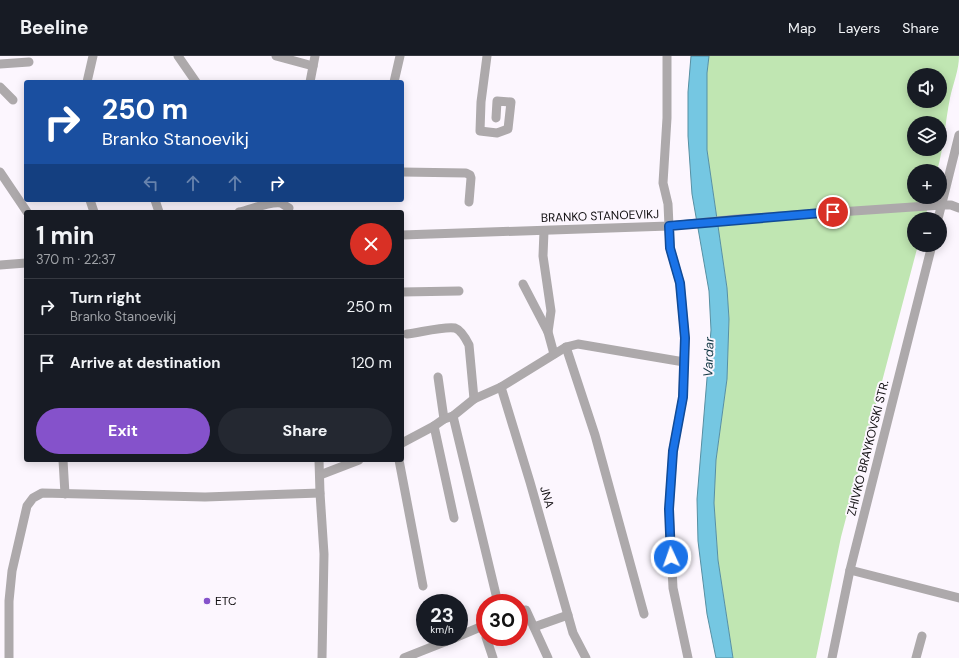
<!DOCTYPE html>
<meta charset="utf-8">
<style>
:root{--surface:#171b24;--page:#242831;--text:#f1f3f6;--muted:#9ea1a6;--line:#363941;--accent:#8552cb}
body{margin:0;font-family:"DM Sans",sans-serif;background:var(--page);color:var(--text);height:100vh;display:flex;flex-direction:column;font-size:15px;white-space:nowrap}
*{box-sizing:border-box;margin:0}
p{font-size:13px;color:var(--muted)}
.icon{flex:none;width:22px;height:22px;fill:none;stroke:currentColor;stroke-width:2;stroke-linecap:round;stroke-linejoin:round}
.map{position:relative;flex:1;overflow:hidden}
.drawer{position:absolute;left:24px;top:154px;width:380px;height:252px;display:flex;flex-direction:column;background:var(--surface);border-radius:4px;box-shadow:0 2px 10px #0003}
.drawer>*{flex:none}
.hud{position:absolute;left:24px;top:24px;width:380px;height:122px;border-radius:4px;box-shadow:0 2px 10px #0003;background:#1a4fa0;color:#fff;overflow:hidden}
.tools{position:absolute;left:907px;top:12px;display:grid;gap:8px}
.tools a{display:grid;place-items:center;width:40px;height:40px;border-radius:50%;background:var(--surface);box-shadow:0 2px 10px #0003;font-size:20px}
.speed{position:absolute;left:416px;top:538px;display:flex;gap:8px;font-size:20px;font-weight:700;text-align:center}
.speed>*{display:grid;place-content:center;width:52px;height:52px;border-radius:50%;background:var(--surface);box-shadow:0 2px 10px #0003;line-height:1}
.speed small{font-size:10px;font-weight:400}
.speed .limit{border:6px solid #d22;background:#fff;color:#111}
.pin{position:absolute;display:grid;place-items:center;width:34px;height:34px;color:#fff;margin:-17px;border:2px solid #fff;border-radius:50%;box-shadow:0 1px 4px #0007}
.me{position:absolute;width:44px;margin:-22px;rotate:357deg;stroke-linejoin:round;filter:drop-shadow(0 0 3px #0008)}
.turn{display:flex;align-items:center;gap:14px;height:84px;padding:0 12px;font-size:18px}
.turn .icon{width:52px;height:52px;stroke-width:2.5}
.turn b{display:block;font-size:28px;line-height:34px}
.lanes{display:flex;align-items:center;height:38px;padding:0 12px;background:#0003;justify-content:center;gap:20px;direction:ltr}
.lanes .off{opacity:.35}
.round{display:grid;place-items:center;flex:none;width:42px;height:42px;border-radius:21px;background:var(--page)}
.overview{display:flex;align-items:center;justify-content:space-between;height:68px;padding:0 12px}
h1{font-size:24px;font-weight:700;line-height:30px}
.button{display:flex;gap:8px;margin-top:auto;padding:8px 12px}
.button a{flex:1;height:46px;border-radius:24px;background:var(--accent);color:#fff;font-size:16px;font-weight:700;line-height:46px;text-align:center}
.button a+a{background:var(--page);color:var(--text)}
ul{padding:0;list-style:none}
li{display:flex;align-items:center;gap:12px;height:56px;padding:0 12px;border-top:1px solid var(--line)}
li div{flex:1}
li b{display:block;font-size:15px}
li em{font-style:normal}
header{display:flex;align-items:center;gap:24px;box-sizing:border-box;height:56px;padding:0 20px;background:var(--surface);border-bottom:1px solid var(--line)}
header strong{font-size:19px}
nav{display:flex;gap:22px;margin-inline-start:auto;font-size:14px}
.map>svg:first-child{display:block}
.green{fill:#c0e6b2;fill-rule:evenodd}
.water{fill:#75c7e2;stroke:#5790a3}
.lines{fill:none;stroke-linecap:round;stroke-linejoin:round}
.minor{stroke:#ada9ab;stroke-width:9}
.route-casing{stroke:#114b97;stroke-width:10}
.route{stroke:#1a73e8;stroke-width:7}
.poi-dot{fill:#8552cb;stroke:#fcf6fe;stroke-width:1.5}
.labels{text-anchor:middle;stroke-width:4;stroke-linejoin:round;paint-order:stroke}
.street-label{font-size:12px;fill:#110f11;stroke:#fcf6fe}
.poi-label{font-size:12px;fill:#110f11;stroke:#fcf6fe;text-anchor:start}
.water-label{font-size:13px;font-style:italic;fill:#123844;stroke:#fcf6fe}
</style>
<header>
<strong>Beeline</strong>
<nav><a>Map</a><a>Layers</a><a>Share</a></nav>
</header>
<div class="map">
<svg width="959" height="602" viewBox="0 0 959 602">
<rect width="100%" height="100%" fill="#fcf6fe"/>
<!-- green -->
<path class="green" d="M 709,0 L 959,0 C 959,14 953,28 950,42 C 945,67 944,91 937,115 L 914,115 L 914,141 L 930,141 L 925,163 L 914,163 L 914,189 L 918,189 L 841,481 L 816,602 L 733,602 L 718,504 L 714,447 L 716,404 L 727,323 L 729,263 L 727,232 L 707,94 L 707,17 ZM 914,19 L 940,19 L 940,45 L 914,45 ZM 914,67 L 940,67 L 940,93 L 914,93 Z"/>
<!-- water -->
<polygon class="water" points="691,0 709,0 707,17 707,94 727,232 729,263 727,323 716,404 714,447 718,504 733,602 716,602 707,558 698,485 697,443 711,274 709,235 692,138 688,80 688,36"/>
<g class="lines">
<!-- minor -->
<g class="minor">
<polyline points="178,0 196,26"/>
<polyline points="276,0 313,10"/>
<polyline points="487,0 481,46 480,75 497,77 508,73 511,46 497,45 496,62"/>
<polyline points="0,8 29,6"/>
<polyline points="87,26 93,0"/>
<polyline points="310,26 315,0"/>
<polyline points="394,26 400,0"/>
<polyline points="0,31 13,44"/>
<polyline points="0,116 27,156"/>
<polyline points="402,116 466,117 470,119 471,122 469,146"/>
<polyline points="90,144 94,156"/>
<polyline points="155,144 159,156"/>
<path d="M 239,156 C 250,154 270,145 281,147 C 283,148 287,151 289,152"/>
<polyline points="938,163 959,79"/>
<polyline points="544,175 543,200 551,255 548,276 554,298"/>
<polyline points="402,179 669,170 737,163 942,149 951,149 959,152"/>
<polyline points="0,209 26,207"/>
<polyline points="523,228 548,276"/>
<polyline points="402,236 459,235"/>
<path d="M 407,278 C 418,277 444,270 455,272 C 461,274 466,283 469,289 L 474,343"/>
<polyline points="566,291 595,379 644,558"/>
<polyline points="684,306 683,341 673,395 669,453 673,532 688,602"/>
<polyline points="438,321 444,363"/>
<polyline points="501,331 530,426 573,577 586,602"/>
<polyline points="453,360 498,547"/>
<polyline points="434,370 454,462"/>
<polyline points="402,387 434,370 444,363 453,360 474,343 501,331 566,291 578,288 684,306 685,282 680,227 670,192 668,148 663,127 667,62 667,0"/>
<polyline points="63,404 65,438"/>
<polyline points="319,404 320,437 324,498 322,602"/>
<polyline points="399,404 423,530"/>
<polyline points="320,419 359,404"/>
<polyline points="850,514 959,542"/>
<polyline points="519,555 526,554 548,602"/>
<polyline points="534,571 568,559"/>
<polyline points="459,580 485,569"/>
<polyline points="486,581 493,602"/>
<polyline points="9,602 9,545 12,515 27,450 33,442 42,437 205,441 320,437"/>
<polyline points="404,602 457,581"/>
<polyline points="832,602 850,514 932,189"/>
<polyline points="916,602 922,580"/>
</g>
</g>
<g class="lines">
<defs>
<polyline id="route" points="671,501 669,453 673,395 683,341 685,282 680,227 670,192 669,170 833,156"/>
</defs>
<!-- route casing -->
<use href="#route" class="route-casing"/>
<!-- route -->
<use href="#route" class="route"/>
</g>
<!-- markers -->
<circle class="poi-dot" cx="207" cy="545" r="4"/>
<g class="labels">
<!-- street labels -->
<g class="street-label">
<text transform="translate(600 160) rotate(-2)" y="4">BRANKO STANOEVIKJ</text>
<text transform="translate(868 392) rotate(-76)" y="4">ZHIVKO BRAYKOVSKI STR.</text>
<text transform="translate(547 441) rotate(74)" y="4">JNA</text>
</g>
<!-- poi labels -->
<g class="poi-label">
<text x="215" y="549">ETC</text>
</g>
<!-- water labels -->
<g class="water-label">
<text transform="translate(708 301) rotate(-88)" y="5">Vardar</text>
</g>
</g>
</svg>
<div class="tools">
<a><svg class="icon" aria-label="sound" viewBox="0 0 24 24"><path d="M4 9h4l5-4v14l-5-4H4zM17 9q2 3 0 6"/></svg></a>
<a><svg class="icon" aria-label="layers" viewBox="0 0 24 24"><path d="M12 4l9 5-9 5-9-5zM3 14l9 5 9-5"/></svg></a>
<a>+</a>
<a>−</a>
</div>
<div class="speed"><div>23<small>km/h</small></div><div class="limit">30</div></div>
<div class="pin" style="left:833px;top:156px;background:#d93025"><svg class="icon" aria-label="arrive" viewBox="0 0 24 24"><path d="M6 21V4h12l-3 4 3 4H6"/></svg></div>
<svg class="me" style="left:671px;top:501px" viewBox="-20 -20 40 40"><circle r="17" fill="#1a73e8" stroke="#fff" stroke-width="3"/><path d="M0-11L8 9 0 5-8 9z" fill="#fff"/></svg>
<div class="hud">
<div class="turn"><svg class="icon" aria-label="right" viewBox="0 0 24 24"><path d="M7 20v-9h11M14 6l5 5-5 5"/></svg><div><b>250 m</b>Branko Stanoevikj</div></div>
<div class="lanes"><svg class="icon off" aria-label="left" viewBox="0 0 24 24"><path d="M17 20v-9H6M10 6l-5 5 5 5"/></svg><svg class="icon off" aria-label="ahead" viewBox="0 0 24 24"><path d="M12 20V5M6 11l6-6 6 6"/></svg><svg class="icon off" aria-label="ahead" viewBox="0 0 24 24"><path d="M12 20V5M6 11l6-6 6 6"/></svg><svg class="icon" aria-label="right" viewBox="0 0 24 24"><path d="M7 20v-9h11M14 6l5 5-5 5"/></svg></div>
</div>
<section class="drawer">
<div class="overview"><div><h1>1 min</h1><p>370 m · 22:37</p></div><a class="round" style="background:#d93025;color:#fff"><svg class="icon" aria-label="close" viewBox="0 0 24 24"><path d="M6 6l12 12M18 6L6 18"/></svg></a></div>
<ul>
<li><svg class="icon" aria-label="right" viewBox="0 0 24 24"><path d="M7 20v-9h11M14 6l5 5-5 5"/></svg><div><b>Turn right</b><p>Branko Stanoevikj</p></div><em>250 m</em></li>
<li><svg class="icon" aria-label="arrive" viewBox="0 0 24 24"><path d="M6 21V4h12l-3 4 3 4H6"/></svg><div><b>Arrive at destination</b></div><em>120 m</em></li>
</ul>
<div class="button"><a>Exit</a><a>Share</a></div>
</section>
</div>
